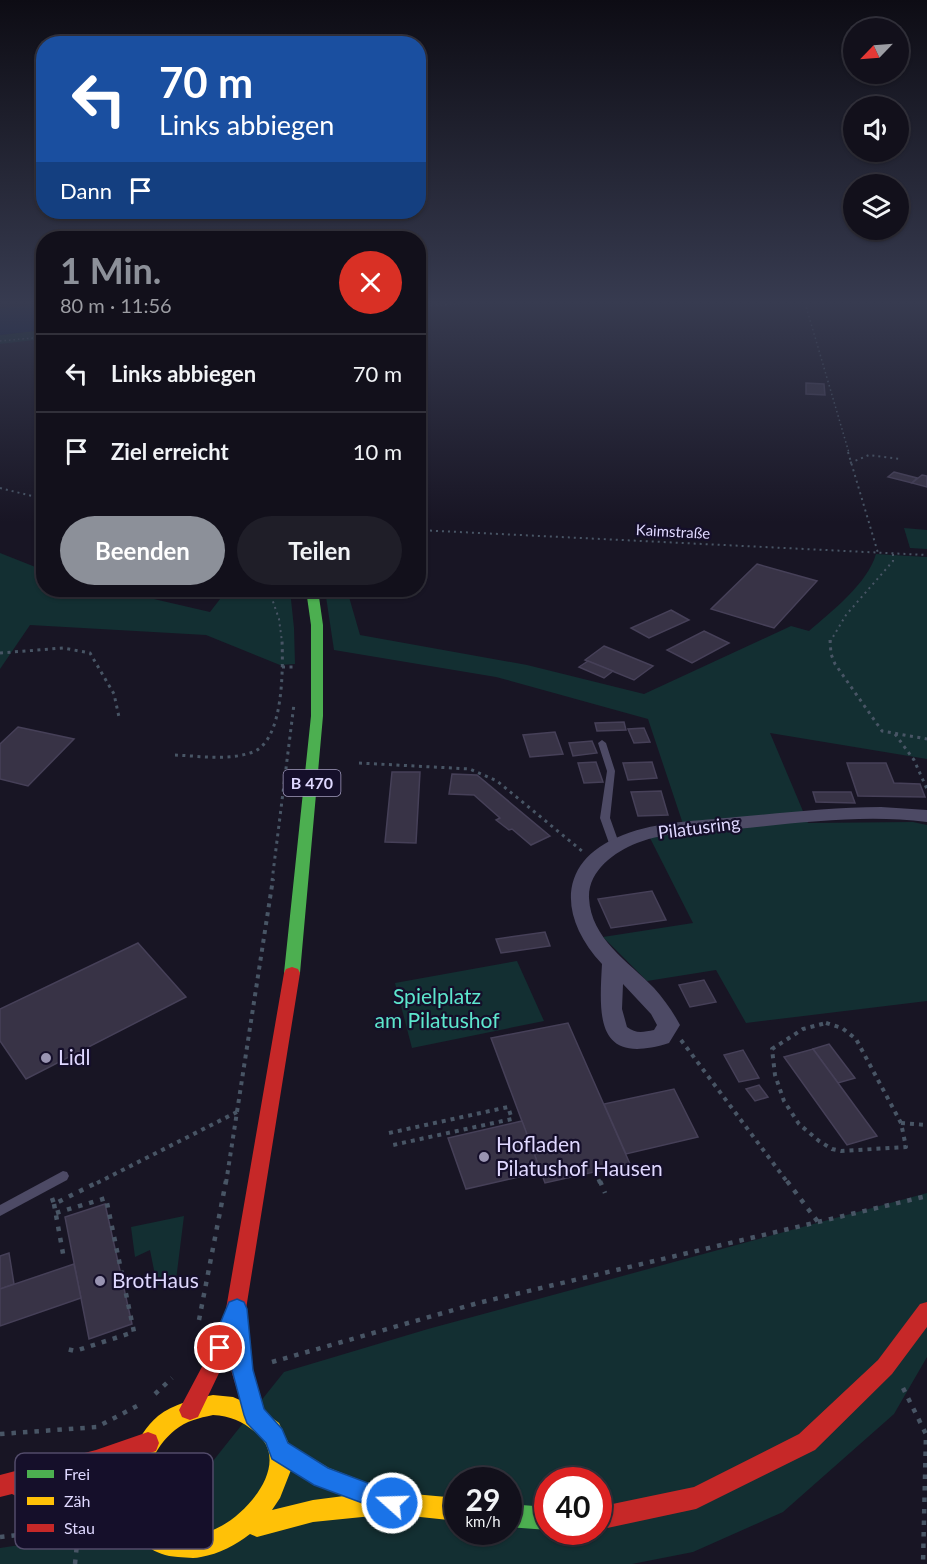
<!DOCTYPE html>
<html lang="de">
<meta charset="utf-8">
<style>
:root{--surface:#12101b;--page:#1f1e28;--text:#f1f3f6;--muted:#9c9da3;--line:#31303a;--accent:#8c9099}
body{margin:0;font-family:Lato,sans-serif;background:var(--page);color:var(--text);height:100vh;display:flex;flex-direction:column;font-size:22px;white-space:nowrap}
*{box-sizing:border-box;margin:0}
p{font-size:20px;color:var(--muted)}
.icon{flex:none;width:33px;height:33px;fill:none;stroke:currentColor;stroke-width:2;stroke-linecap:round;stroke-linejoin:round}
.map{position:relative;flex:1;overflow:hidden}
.sheet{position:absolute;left:36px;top:231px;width:390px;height:366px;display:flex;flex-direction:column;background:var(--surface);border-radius:24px;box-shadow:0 2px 4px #0004,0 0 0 2px var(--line)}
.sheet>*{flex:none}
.top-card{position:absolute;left:36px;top:36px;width:390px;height:183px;border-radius:24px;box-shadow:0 2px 4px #0004,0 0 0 2px var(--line);background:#1a4fa0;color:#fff;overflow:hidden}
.needle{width:39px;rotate:245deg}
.buttons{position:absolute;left:843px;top:18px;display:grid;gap:12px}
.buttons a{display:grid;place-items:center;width:66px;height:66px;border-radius:50%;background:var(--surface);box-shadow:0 2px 4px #0004,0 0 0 2px var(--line);font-size:30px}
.speed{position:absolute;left:444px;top:1467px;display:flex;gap:12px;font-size:30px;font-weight:700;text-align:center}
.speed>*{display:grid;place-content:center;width:78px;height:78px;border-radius:50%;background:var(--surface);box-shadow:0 2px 4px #0004,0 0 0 2px var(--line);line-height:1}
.speed small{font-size:15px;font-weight:400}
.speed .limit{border:9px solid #d22;background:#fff;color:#111}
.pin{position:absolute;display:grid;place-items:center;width:51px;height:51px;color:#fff;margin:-26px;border:3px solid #fff;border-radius:50%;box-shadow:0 2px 6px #0007}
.me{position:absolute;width:66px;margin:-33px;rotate:290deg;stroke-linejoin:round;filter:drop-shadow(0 0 4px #0008)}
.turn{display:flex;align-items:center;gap:21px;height:126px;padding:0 24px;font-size:27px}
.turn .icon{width:78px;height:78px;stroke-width:2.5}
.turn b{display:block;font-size:42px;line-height:51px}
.then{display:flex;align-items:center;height:57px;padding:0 24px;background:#0003;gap:12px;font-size:22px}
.round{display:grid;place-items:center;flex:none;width:63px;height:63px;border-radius:32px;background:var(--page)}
.overview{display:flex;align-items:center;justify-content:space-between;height:102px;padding:0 24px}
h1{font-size:36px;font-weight:700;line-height:45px;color:var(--accent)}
.button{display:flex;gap:12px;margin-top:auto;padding:12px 24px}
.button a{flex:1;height:69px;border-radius:36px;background:var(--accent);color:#fff;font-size:24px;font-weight:700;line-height:69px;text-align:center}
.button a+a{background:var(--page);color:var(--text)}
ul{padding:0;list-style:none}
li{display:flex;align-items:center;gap:18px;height:78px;padding:0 24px;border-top:2px solid var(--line)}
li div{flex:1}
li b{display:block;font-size:22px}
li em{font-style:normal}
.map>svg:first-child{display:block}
.green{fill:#132f32;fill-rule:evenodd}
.water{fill:#091b47}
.building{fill:#383346;stroke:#464058;stroke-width:1.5}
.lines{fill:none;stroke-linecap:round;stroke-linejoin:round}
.path-far4{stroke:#485565;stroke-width:1.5;stroke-dasharray:1.5 3;stroke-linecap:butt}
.path-far3{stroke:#485565;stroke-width:2;stroke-dasharray:2 4;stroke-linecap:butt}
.path-far2{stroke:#485565;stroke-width:3;stroke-dasharray:3 4.5;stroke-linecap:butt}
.path-far1{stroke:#485565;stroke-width:4;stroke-dasharray:4 5;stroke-linecap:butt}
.path{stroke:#485565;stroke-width:4.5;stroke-dasharray:4.5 7;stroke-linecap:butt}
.lane{fill:#4d4a65;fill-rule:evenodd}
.street{fill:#4d4a65;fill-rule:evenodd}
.fast{fill:#4caf50;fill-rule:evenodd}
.slow{fill:#ffc107;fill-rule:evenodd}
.jam{fill:#c62828;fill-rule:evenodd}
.route{fill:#1a73e8;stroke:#114b97;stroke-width:1.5}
.poi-dot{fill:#9994b2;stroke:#150f2a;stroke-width:2}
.labels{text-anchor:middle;stroke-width:4.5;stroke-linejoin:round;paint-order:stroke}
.far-street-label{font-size:15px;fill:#dfd8ff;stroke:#150f2a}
.shield{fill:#150f2a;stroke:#a29cbf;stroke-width:1.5}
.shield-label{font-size:16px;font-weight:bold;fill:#dfd8ff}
.street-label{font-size:18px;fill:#dfd8ff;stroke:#150f2a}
.near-park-label{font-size:21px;fill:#5de6cd;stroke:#150f2a}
.near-poi-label{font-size:21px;fill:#dfd8ff;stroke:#150f2a;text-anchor:start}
.key{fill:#150f2a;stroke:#524b6a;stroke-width:1.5}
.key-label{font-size:16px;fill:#dfd8ff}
</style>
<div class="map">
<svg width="927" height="1564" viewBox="0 0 927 1564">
<rect width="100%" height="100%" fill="#181524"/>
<!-- green -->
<g class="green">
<polygon points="43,330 43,339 0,344 0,335"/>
<polygon points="904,528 927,530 927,549 910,548"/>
<polygon points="0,553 43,570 44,590 115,590 210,612 227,590 290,590 294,628 295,664 280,665 206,635 30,625 0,669"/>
<path d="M 876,554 L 927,557 L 927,759 L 770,733 L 808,823 L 913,822 L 927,825 L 927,1001 L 746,1023 L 716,970 L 647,981 L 603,937 L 693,923 L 649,836 L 686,833 L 648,719 L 496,677 L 334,650 L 325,590 L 347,590 L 360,635 L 527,665 L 644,694 L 791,626 L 809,631 C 831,612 868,583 876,554 Z"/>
<polygon points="517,961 544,1021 412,1048 395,983"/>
<path d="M 927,1193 L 927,1357 L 894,1414 L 783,1512 L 693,1552 L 632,1564 L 0,1564 L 0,1548 L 20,1545 L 58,1546 L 93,1517 L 131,1546 L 201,1476 L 284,1372 L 428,1329 ZM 458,1480 L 508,1480 L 508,1532 L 458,1532 ZM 548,1480 L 598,1480 L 598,1532 L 548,1532 Z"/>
<polygon points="184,1216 176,1280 157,1285 150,1250 135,1257 131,1227"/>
</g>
<!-- water -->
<polygon class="water" points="43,304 43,330 0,335 0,308"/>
<!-- building -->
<g class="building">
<polygon points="806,383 824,384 825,395 806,394"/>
<polygon points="894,472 917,478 912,483 888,477"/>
<polygon points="922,475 927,476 927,487 912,483"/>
<polygon points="757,564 817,581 774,628 711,609"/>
<polygon points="671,610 689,620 649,638 631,628"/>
<polygon points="704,631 729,643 692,663 667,650"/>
<polygon points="604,646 653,666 634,680 585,660"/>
<polygon points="588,661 613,671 604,678 579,667"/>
<polygon points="624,722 626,730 597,731 595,723"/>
<polygon points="18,727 74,739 28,786 0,779 0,744"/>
<polygon points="644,728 650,742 634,743 628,729"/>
<polygon points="555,732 563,754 530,757 523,735"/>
<polygon points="592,741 597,753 573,756 569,743"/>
<polygon points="596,762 603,782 584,783 578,763"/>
<polygon points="652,762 657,778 628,780 623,763"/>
<polygon points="847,763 886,763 894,783 920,784 925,797 858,796"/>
<polygon points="392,772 420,772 416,843 385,842"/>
<polygon points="452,774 477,775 550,836 531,845 512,829 509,830 496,820 500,818 474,795 449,794"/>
<polygon points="661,791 668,815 638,816 631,792"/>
<polygon points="813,792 851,792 855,803 816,802"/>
<polygon points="652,891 666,920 611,928 598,899"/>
<polygon points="545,932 550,946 501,953 496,939"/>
<polygon points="138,943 186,997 26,1079 0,1041 0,1009"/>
<polygon points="704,980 716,1002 690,1007 679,985"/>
<polygon points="568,1023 630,1164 545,1183 491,1038"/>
<polygon points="829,1044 855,1078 838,1083 813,1049"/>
<polygon points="813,1049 838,1083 877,1136 847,1145 784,1057"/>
<polygon points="743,1050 759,1078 739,1082 724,1055"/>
<polygon points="759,1085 768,1097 755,1101 746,1089"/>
<polygon points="674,1089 698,1137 626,1154 604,1104"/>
<polygon points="522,1121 541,1172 466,1189 448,1138"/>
<polygon points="105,1204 132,1324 89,1339 65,1217"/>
<polygon points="9,1253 14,1284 0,1289 0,1256"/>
<polygon points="74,1264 81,1298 0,1326 0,1289"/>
</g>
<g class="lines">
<!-- path-far4 -->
<g class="path-far4">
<polyline points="805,303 849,453"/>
<polyline points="914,303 927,304"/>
<polyline points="418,306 472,303"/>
<polyline points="418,325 426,306"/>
<polyline points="0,341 44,337"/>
</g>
<!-- path-far3 -->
<g class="path-far3">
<polyline points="848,452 878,553"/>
<polyline points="850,463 869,455 900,459"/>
<polyline points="0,488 44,499"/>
<polyline points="418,530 927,555"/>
<polyline points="269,590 279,619 282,642"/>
<polyline points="830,642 846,615 893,561 893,553"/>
</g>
<!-- path-far2 -->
<g class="path-far2">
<polyline points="830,640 831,654 835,664 882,731 927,739"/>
<polyline points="0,653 63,648 90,653 114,694 119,717"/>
<polyline points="282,667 296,667"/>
<polyline points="895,734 914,760 927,789"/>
<path d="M 175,755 C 200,756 229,761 253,752 C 284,740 283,668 282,640"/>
<polyline points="359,763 470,769 497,781 582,851"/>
<polyline points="272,881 294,704"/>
</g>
<!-- path-far1 -->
<g class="path-far1">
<polygon points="826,1023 842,1028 856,1039 901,1123 906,1147 841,1151 832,1149 819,1141 799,1124 784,1101 775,1075 772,1049 803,1029"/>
<polyline points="681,1040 788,1183"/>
<polyline points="901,1123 927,1125"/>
<polyline points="389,1133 508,1107 512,1119 393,1145"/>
<polyline points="595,1171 600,1183"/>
<polyline points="97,1183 237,1112"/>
<polyline points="226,1183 273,879"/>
</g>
<!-- path -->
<g class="path">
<polyline points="600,1181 605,1193"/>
<polyline points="787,1181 818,1222"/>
<polyline points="52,1198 54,1204 100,1181"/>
<polyline points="54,1204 64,1259"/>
<polyline points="56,1213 106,1198 134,1332 75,1351 67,1349"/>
<polyline points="199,1320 226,1181"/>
<polyline points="272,1362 478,1303 927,1196"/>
<polyline points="903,1388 926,1434 923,1564"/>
<polyline points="155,1394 172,1378"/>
<polyline points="0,1434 97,1427 137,1406"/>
<polyline points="0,1537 28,1534 76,1536"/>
<polyline points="75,1564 79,1524"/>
</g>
<!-- lane -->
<g class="lane">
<polygon points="602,740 606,743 615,771 610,818 620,846 615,849 610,846 600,818 607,771 598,743"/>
<polygon points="63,1171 67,1172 69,1176 67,1180 0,1216 0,1205"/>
</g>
<!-- street -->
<path class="street" d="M 881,807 L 927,810 L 927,822 C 863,814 800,823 736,829 C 704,832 668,831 637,843 C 614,852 588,871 589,898 C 591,939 628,961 654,988 C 664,999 673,1012 680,1025 L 669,1043 C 596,1066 599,1018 602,964 C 558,917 557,860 623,835 C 659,821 698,821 736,817 C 784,813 832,807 881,807 ZM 623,984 L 651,1014 L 657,1025 L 654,1030 C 643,1032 636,1034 627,1027 L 622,1009 Z"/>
<!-- fast -->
<g class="fast">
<polygon points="306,590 318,590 323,625 323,716 300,973 298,977 286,977 284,973 311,716 311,625"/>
<polygon points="508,1504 548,1507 548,1530 508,1527"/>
</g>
<!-- slow -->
<path class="slow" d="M 213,1395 L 233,1397 L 260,1409 L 279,1423 L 289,1444 L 329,1468 L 391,1492 L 458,1498 L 458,1521 L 392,1514 L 313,1522 L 257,1537 L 250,1534 C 236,1545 219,1554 201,1557 C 193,1559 185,1557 178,1557 C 125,1554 115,1494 132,1454 C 138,1440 146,1426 158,1416 C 173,1404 194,1399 213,1395 ZM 213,1415 C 230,1416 242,1421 255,1432 C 294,1462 246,1517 213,1530 C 202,1534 193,1535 181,1534 C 175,1533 169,1534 164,1530 C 131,1505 146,1453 175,1430 C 186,1421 199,1418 213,1415 ZM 291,1470 L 314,1485 L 344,1496 L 313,1500 L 272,1510 L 280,1498 Z"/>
<!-- jam -->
<g class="jam">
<polygon points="292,967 298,969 300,973 246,1309 253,1370 266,1415 263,1422 255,1426 247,1422 231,1370 230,1350 198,1417 190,1420 182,1417 179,1410 204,1363 226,1309 284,973 286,969"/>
<polygon points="927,1302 927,1327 892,1374 815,1450 696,1509 598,1530 598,1507 694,1487 799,1434 878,1360 920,1304"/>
<polygon points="148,1432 156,1435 159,1443 156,1451 96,1472 62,1481 89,1485 143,1499 146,1507 143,1515 135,1518 89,1507 20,1498 12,1494 0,1497 0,1475 96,1450"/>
</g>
</g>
<!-- sky -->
<linearGradient id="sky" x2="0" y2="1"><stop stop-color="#0d0c14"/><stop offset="0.58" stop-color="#373b50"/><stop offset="1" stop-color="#373b50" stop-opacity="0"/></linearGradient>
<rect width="927" height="522" fill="url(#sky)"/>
<!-- route -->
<polygon class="route" points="237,1299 244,1302 247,1309 253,1370 264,1409 282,1429 288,1443 328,1468 400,1495 404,1503 400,1511 392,1514 314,1485 272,1459 266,1443 247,1423 244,1415 232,1370 230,1350 228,1355 220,1358 213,1355 210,1348 229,1302"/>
<!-- markers -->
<g class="poi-dot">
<circle cx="46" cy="1058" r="6"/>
<circle cx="484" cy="1157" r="6"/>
<circle cx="100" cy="1281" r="6"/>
</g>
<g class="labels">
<!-- far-street labels -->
<g class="far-street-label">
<text transform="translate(673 532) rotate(3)" y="5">Kaimstraße</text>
</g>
<!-- shield labels -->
<rect class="shield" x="283.5" y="770" width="57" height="26" rx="4.5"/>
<g class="shield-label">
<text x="312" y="789">B 470</text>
</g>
<!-- street labels -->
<g class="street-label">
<text transform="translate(699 828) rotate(-7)" y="6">Pilatusring</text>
</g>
<!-- near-park labels -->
<g class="near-park-label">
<text x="437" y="1004">Spielplatz<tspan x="437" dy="24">am Pilatushof</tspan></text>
</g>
<!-- near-poi labels -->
<g class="near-poi-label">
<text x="58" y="1065">Lidl</text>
<text x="496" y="1152">Hofladen<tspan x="496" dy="24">Pilatushof Hausen</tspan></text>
<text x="112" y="1288">BrotHaus</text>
</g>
</g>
<!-- legend -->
<rect x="15" y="1453" width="198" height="96" rx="9" class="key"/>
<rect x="27" y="1470" width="27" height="8" fill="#4caf50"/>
<rect x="27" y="1497" width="27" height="8" fill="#ffc107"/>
<rect x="27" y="1524" width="27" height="8" fill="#c62828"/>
<g class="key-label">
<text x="64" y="1480">Frei</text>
<text x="64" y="1507">Zäh</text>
<text x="64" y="1534">Stau</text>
</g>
</svg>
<div class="buttons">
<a><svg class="needle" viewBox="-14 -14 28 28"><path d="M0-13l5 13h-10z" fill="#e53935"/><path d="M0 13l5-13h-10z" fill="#9c9da3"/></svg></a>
<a><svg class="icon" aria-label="sound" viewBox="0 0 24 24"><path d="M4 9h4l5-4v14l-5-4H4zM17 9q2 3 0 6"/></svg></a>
<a><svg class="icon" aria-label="layers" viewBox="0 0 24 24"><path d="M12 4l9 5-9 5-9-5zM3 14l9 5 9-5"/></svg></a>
</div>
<div class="speed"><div>29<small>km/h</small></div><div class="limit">40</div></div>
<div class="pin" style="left:220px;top:1348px;background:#d93025"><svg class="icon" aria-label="arrive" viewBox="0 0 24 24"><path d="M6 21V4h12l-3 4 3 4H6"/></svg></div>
<svg class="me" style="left:392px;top:1503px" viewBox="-20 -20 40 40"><circle r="17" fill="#1a73e8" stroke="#fff" stroke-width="3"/><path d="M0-11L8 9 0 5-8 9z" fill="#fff"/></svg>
<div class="top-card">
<div class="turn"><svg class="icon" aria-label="left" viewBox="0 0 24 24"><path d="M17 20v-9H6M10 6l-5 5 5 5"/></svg><div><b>70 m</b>Links abbiegen</div></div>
<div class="then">Dann<svg class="icon" aria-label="arrive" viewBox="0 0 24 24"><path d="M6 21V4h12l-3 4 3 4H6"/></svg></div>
</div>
<section class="sheet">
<div class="overview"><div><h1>1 Min.</h1><p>80 m · 11:56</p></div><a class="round" style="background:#d93025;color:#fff"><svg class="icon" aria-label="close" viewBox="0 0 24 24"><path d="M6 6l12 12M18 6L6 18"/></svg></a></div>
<ul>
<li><svg class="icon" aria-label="left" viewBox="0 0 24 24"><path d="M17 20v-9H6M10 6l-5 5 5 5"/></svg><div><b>Links abbiegen</b></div><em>70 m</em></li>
<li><svg class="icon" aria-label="arrive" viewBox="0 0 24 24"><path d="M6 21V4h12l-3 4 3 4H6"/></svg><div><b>Ziel erreicht</b></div><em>10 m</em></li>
</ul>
<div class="button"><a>Beenden</a><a>Teilen</a></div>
</section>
</div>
